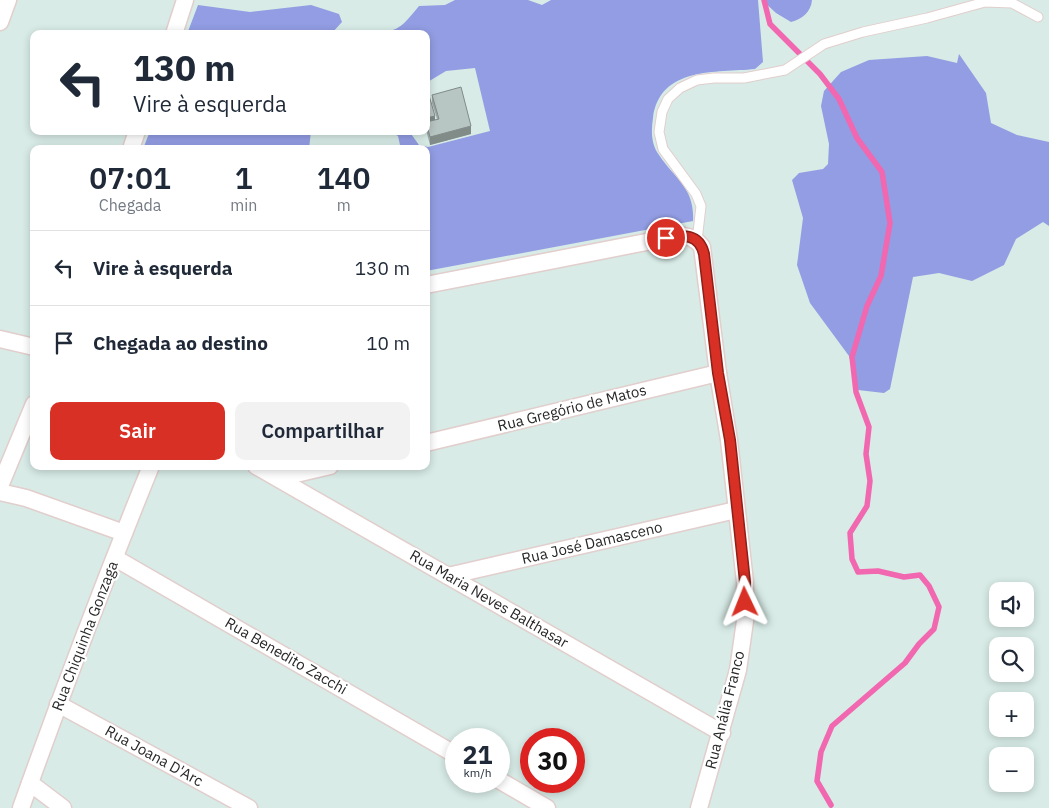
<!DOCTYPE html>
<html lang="pt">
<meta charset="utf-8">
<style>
:root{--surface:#fff;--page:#f2f2f3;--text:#1f2937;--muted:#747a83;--line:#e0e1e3;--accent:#d93025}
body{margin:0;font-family:"IBM Plex Sans",sans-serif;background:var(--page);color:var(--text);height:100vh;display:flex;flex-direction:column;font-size:19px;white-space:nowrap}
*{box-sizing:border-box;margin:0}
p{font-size:16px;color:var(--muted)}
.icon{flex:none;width:28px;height:28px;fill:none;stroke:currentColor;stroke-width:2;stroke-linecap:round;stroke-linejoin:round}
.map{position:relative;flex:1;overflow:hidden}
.side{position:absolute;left:30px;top:145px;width:400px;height:325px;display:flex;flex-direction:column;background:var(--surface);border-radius:10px;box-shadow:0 2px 8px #0003}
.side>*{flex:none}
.hud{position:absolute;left:30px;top:30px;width:400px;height:105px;border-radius:10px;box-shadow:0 2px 8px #0003;background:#fff;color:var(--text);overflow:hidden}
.fabs{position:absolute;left:989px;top:582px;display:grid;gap:10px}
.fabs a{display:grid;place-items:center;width:45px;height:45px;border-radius:10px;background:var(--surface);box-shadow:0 2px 8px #0003;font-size:25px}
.speed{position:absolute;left:445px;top:728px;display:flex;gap:10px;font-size:25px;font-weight:700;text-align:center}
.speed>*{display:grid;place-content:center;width:65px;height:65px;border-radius:50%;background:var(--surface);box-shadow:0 2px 8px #0003;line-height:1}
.speed small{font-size:12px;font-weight:400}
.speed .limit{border:8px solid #d22;background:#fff;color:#111}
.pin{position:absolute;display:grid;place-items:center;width:42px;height:42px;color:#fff;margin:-21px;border:2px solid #fff;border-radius:50%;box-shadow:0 1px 5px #0007}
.me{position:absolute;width:55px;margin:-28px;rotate:358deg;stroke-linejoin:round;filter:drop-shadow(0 0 4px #0008)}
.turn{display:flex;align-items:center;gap:18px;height:105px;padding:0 20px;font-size:22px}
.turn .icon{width:65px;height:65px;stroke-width:2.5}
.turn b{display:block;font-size:35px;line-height:42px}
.eta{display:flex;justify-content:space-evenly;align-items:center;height:85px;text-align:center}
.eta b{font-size:30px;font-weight:600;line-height:35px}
.button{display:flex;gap:10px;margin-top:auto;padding:10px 20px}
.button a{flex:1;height:58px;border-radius:10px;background:var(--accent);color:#fff;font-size:20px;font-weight:600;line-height:58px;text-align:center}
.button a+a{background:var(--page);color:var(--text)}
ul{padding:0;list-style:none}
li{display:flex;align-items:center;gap:15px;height:75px;padding:0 20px;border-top:1px solid var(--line)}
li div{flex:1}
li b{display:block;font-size:19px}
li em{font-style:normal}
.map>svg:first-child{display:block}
.green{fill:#929de3}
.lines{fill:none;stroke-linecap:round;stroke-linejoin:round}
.stream{stroke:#f167b0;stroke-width:5.5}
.lane-casing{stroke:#e1cecd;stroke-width:11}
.street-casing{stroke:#e1cecd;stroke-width:19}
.lane{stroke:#fff;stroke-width:9}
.street{stroke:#fff;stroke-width:16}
.wall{fill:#9eaaa8}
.shaded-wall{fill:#818b88}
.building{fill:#b8c6c3;stroke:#818b88}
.route-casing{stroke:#8d1f18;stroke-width:12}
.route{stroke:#d93025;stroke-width:9}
.labels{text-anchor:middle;stroke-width:4.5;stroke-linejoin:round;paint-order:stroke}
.street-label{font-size:15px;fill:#272727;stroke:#fff}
</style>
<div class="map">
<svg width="1049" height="808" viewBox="0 0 1049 808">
<rect width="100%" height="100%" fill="#d8ebe6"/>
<!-- green -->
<g class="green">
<path d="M 455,0 L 528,0 L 542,5 L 551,0 L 758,0 L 763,62 L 755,69 C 716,73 660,66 653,118 C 651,131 651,144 659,155 C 675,179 695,188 693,221 L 426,271 L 426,149 L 399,149 L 400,145 L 398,136 L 389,131 L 409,131 L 419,145 L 428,147 L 490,131 L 475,68 L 446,71 L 426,83 L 426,34 L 365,34 C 398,30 397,33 419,6 L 445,5 Z"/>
<path d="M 762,0 L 812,0 C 811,12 802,19 791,22 L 776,13 Z"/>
<polygon points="198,5 250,12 311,5 339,14 342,22 331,34 187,34"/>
<polygon points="959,54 986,93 991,123 1017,135 1049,142 1049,226 1043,222 1016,239 1004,265 972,281 939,273 913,277 890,389 884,393 858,390 849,356 810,303 797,265 803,218 792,180 799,173 823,169 828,164 829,144 821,106 824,91 841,72 869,60 927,56 957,63"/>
<polygon points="150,131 311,131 309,149 143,149"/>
</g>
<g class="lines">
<!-- stream -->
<polyline class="stream" points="764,0 770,24 820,74 839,99 857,138 882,172 890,223 881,276 867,306 852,357 856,392 869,427 866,454 870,481 867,506 850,533 852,559 858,572 878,571 904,577 920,575 929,586 939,607 934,629 919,644 905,663 832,726 821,752 817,781 831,805"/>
<defs>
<polyline id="lane" points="697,241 701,206 696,194 663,149 659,132 662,112 668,99 680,88 697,80 714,78 744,78 785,70 824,44 863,32 927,18 985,2 1012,3 1038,17"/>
<g id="street">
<polyline points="0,22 8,0"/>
<polyline points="174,34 185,0"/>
<polyline points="131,149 137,131"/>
<path d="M 426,285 L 677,236 C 688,235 695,238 702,247 L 718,373 L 729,440 L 745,582 L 745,621 L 738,670 L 699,808"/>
<polyline points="0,339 34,347"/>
<polyline points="426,443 718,373"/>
<polyline points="256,466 722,733"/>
<polyline points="279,478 330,466"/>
<polyline points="0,486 34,404"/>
<polyline points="0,492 26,498 124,533"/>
<polyline points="115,558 456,755"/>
<polyline points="448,576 736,510"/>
<polyline points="58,704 249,808"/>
<polyline points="499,780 547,808"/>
<polyline points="30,783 63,808"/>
<path d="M 21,808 C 62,693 105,579 151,466"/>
</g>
</defs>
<!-- lane casing -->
<use href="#lane" class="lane-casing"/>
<!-- street casing -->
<use href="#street" class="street-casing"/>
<!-- lane -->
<use href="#lane" class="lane"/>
<!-- street -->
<use href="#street" class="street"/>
</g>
<!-- wall -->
<polygon class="wall" points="426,85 435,120 437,119 432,103 432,95 471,134 430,145 426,130"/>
<!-- shaded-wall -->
<g class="shaded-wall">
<polygon points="435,116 435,124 426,122 426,118"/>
<polygon points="471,126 471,134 430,145 430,137"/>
</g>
<!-- building -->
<g class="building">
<polygon points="426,85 435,116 426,118"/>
<polygon points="461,87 471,126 430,137 426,122 439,119 432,95"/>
</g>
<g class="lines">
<defs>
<path id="route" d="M 666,238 C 683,235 699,233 704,254 L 718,373 L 730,440 L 745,582 L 745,602"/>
</defs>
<!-- route casing -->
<use href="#route" class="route-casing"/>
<!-- route -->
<use href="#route" class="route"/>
</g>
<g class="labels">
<!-- street labels -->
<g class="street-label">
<text transform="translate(572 408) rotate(-14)" y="5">Rua Gregório de Matos</text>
<text transform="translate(592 543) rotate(-13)" y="5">Rua José Damasceno</text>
<text transform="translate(489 599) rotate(30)" y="5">Rua Maria Neves Balthasar</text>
<text transform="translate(85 636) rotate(-69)" y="5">Rua Chiquinha Gonzaga</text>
<text transform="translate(286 656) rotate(30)" y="5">Rua Benedito Zacchi</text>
<text transform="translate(725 710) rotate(-76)" y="5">Rua Anália Franco</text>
<text transform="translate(154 756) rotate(29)" y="5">Rua Joana D'Arc</text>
</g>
</g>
</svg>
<div class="fabs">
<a><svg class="icon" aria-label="sound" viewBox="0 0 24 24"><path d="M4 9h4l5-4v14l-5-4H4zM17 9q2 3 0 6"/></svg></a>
<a><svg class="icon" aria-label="search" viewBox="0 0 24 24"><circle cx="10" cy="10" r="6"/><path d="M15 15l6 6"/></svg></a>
<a>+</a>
<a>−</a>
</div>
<div class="speed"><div>21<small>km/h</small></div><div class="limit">30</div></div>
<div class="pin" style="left:666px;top:238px;background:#d93025"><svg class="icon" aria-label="arrive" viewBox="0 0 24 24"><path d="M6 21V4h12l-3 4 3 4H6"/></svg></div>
<svg class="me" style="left:745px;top:602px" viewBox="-20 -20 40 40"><path d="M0-17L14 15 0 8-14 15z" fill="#d93025" stroke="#fff" stroke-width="4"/></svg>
<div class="hud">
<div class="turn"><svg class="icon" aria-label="left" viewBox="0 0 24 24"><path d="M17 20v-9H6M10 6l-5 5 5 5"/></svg><div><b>130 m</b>Vire à esquerda</div></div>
</div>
<section class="side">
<div class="eta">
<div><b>07:01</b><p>Chegada</p></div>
<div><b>1</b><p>min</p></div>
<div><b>140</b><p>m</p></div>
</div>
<ul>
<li><svg class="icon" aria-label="left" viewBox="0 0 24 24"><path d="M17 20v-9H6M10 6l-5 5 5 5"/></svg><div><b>Vire à esquerda</b></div><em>130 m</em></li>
<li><svg class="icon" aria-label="arrive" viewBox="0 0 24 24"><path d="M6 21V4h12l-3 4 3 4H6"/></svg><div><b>Chegada ao destino</b></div><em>10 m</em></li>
</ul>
<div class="button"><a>Sair</a><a>Compartilhar</a></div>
</section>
</div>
